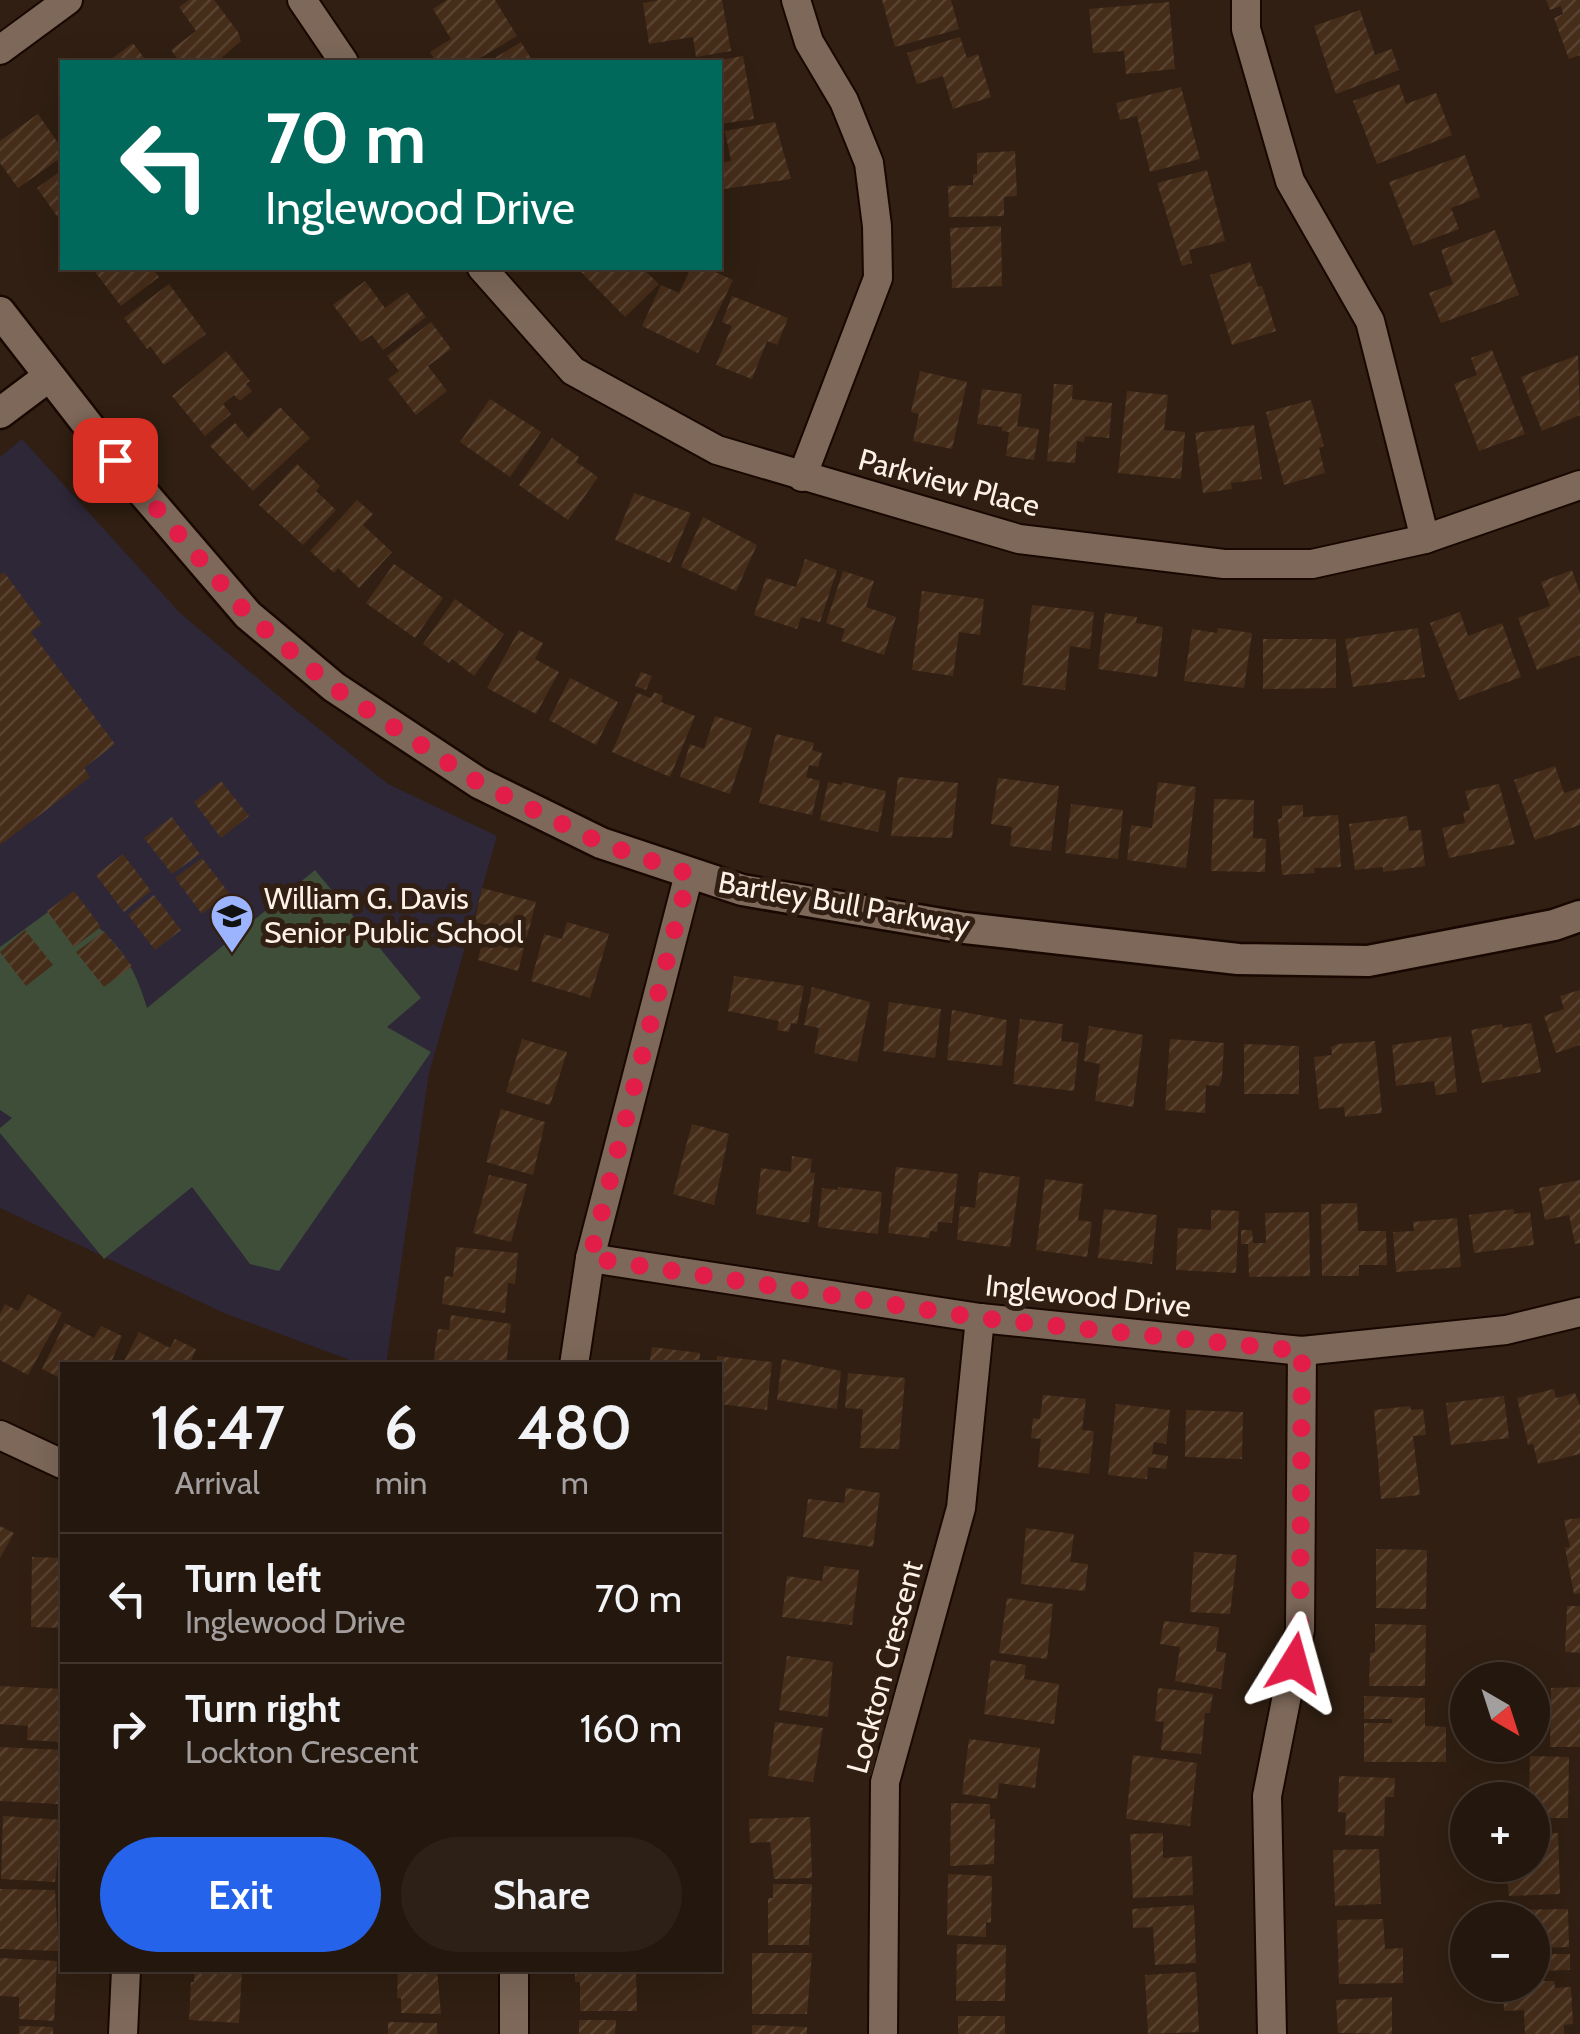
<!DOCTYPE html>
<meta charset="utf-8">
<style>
:root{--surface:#24170e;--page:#2c2017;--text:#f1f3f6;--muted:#a39f9e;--line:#41362e;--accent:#2563eb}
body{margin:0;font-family:Cabin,sans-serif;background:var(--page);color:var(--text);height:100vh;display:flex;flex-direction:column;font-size:38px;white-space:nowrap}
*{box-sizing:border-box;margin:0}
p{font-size:32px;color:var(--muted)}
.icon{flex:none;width:55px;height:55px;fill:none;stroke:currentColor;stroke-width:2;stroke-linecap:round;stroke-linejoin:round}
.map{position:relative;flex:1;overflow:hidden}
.side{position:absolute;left:60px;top:1362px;width:662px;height:610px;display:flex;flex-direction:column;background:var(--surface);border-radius:0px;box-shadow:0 10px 40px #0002,0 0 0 2px var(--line)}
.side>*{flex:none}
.banner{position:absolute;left:60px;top:60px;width:662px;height:210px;border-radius:0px;box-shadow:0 10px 40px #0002,0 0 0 2px var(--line);background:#00695c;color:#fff;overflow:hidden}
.needle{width:65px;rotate:141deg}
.tools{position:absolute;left:1450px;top:1662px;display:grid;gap:20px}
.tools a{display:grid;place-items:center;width:100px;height:100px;border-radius:50%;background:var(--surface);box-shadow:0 10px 40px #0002,0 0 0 2px var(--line);font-size:50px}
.pin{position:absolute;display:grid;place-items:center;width:85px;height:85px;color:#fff;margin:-42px;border-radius:20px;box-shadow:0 5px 15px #0006}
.me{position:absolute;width:110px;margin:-55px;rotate:8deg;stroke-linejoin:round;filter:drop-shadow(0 0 8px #0008)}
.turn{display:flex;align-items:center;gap:35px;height:210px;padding:0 40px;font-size:45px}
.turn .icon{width:130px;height:130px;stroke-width:2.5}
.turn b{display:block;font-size:70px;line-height:85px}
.eta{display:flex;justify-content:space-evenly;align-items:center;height:170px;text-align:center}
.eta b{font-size:60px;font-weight:600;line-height:70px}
.cta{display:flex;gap:20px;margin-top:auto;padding:20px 40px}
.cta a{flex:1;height:115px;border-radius:60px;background:var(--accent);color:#fff;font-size:40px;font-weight:600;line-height:115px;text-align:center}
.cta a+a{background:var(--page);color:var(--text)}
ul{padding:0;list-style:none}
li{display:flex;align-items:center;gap:30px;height:130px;padding:0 40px;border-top:2px solid var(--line)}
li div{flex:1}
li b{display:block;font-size:38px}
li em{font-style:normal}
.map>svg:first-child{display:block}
.education{fill:#2d2738}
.green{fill:#3e4e38}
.building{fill:url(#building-hatch)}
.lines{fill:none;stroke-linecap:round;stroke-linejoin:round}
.street-casing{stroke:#180801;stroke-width:32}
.secondary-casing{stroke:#180801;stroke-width:35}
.street{stroke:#7d6859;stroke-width:28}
.secondary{stroke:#7d6859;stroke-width:30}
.route{stroke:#e11d48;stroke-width:18;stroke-dasharray:0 32.4}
.labels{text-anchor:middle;stroke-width:10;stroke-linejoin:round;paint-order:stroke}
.street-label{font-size:30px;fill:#fdf1e8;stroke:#301f12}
.poi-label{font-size:30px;fill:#fdf1e8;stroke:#301f12;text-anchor:start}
</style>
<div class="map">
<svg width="1580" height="2034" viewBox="0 0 1580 2034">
<defs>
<pattern id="building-hatch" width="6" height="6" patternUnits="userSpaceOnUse" patternTransform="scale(2.5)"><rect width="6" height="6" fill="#462d1a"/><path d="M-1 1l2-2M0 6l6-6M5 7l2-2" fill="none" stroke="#584230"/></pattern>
</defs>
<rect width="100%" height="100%" fill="#301f12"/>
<!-- education -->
<polygon class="education" points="22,439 180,613 293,708 388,784 497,836 429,1073 386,1365 363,1365 224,1313 0,1208 0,457"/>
<!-- green -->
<path class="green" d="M 315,870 L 421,998 L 387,1027 L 431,1052 L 279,1271 L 250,1264 L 192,1187 L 104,1259 L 0,1133 L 0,1128 L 12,1118 L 0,1110 L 0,947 L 63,901 C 108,930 132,955 147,1008 Z"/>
<!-- building -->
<g class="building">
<polygon points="189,0 214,0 238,32 241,41 217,62 180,62 171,50 196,31 179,7"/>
<polygon points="447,0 495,0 517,36 473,62 436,62 430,52 451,39 433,9"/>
<polygon points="659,0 722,0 731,51 696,57 693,37 649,44 643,3"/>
<polygon points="882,0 951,0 959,29 895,47"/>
<polygon points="1546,0 1580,0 1580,55 1569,59 1554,18 1563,14 1561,6 1550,10"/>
<polygon points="1169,2 1175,69 1126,74 1124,51 1093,53 1089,9"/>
<polygon points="1360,10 1375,55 1392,49 1399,70 1336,94 1314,26"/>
<polygon points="960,37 967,58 978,54 991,97 953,109 943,76 917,84 907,53"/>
<polygon points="521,42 533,62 488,62"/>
<polygon points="133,43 147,62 107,62"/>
<polygon points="743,56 754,119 720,124 720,60"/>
<polygon points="1399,84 1406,104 1436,93 1452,135 1377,164 1353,101"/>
<polygon points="1181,87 1200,159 1150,172 1137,116 1120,120 1116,103"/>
<polygon points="38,114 62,149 62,157 18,188 0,163 0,141"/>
<polygon points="775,122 791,179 724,189 720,163 731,161 725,131"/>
<polygon points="1015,151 1017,196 1004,197 1004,216 949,217 948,186 973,185 973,174 977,174 977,153"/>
<polygon points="1465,155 1480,197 1451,208 1459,229 1413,246 1389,182"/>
<polygon points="62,170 62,223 37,188"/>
<polygon points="1207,170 1225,241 1189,250 1192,263 1182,266 1157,183"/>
<polygon points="1001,226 1002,286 952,288 950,228"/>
<polygon points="1495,230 1519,295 1441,323 1429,293 1453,284 1441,250"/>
<polygon points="1250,262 1258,287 1262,286 1276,331 1232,345 1210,275"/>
<polygon points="92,268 152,268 159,277 121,306"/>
<polygon points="586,268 642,268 659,284 625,317 581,272"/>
<polygon points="691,268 706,268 733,280 698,353 642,326 661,285 679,293"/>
<polygon points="365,281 385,308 407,292 426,317 383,350 372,335 361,342 333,305"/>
<polygon points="169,284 206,334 164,365 150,346 147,349 124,318"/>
<polygon points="732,296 788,318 777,345 767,341 752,379 716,365 732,326 722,322"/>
<polygon points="431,322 451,349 428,366 447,391 416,415 388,379 399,371 387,356"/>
<polygon points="1492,350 1525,434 1479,451 1454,384 1477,375 1471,358"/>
<polygon points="226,351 250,381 246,384 252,391 240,401 234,395 223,404 231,414 205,436 172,396"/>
<polygon points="1578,355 1580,415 1542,431 1521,377"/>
<polygon points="920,371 967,382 952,449 913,441 919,414 911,412"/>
<polygon points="1054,384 1073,385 1072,399 1112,403 1109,438 1085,436 1084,442 1077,441 1075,463 1047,461"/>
<polygon points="982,389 1022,394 1017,426 1039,429 1034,460 1006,456 1009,432 1002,431 1002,427 977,424"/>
<polygon points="1127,391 1168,395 1164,430 1185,432 1181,479 1118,473"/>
<polygon points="490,399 541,432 510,477 460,442"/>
<polygon points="1311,400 1324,446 1319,448 1325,473 1284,485 1266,412"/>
<polygon points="280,407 310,438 253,491 210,446 235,423 248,438"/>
<polygon points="1254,425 1262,479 1231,483 1232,489 1203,493 1195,433"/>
<polygon points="552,438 579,457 576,462 598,477 568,520 519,485"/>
<polygon points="297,464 320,486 316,491 336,510 303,545 259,505"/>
<polygon points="634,493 691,513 670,563 615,540"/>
<polygon points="357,500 373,514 363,525 392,552 359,588 338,568 334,573 310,551"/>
<polygon points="703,517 757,545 736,591 681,567"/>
<polygon points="805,559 837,570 820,622 801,617 797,629 754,615 766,578 796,587"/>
<polygon points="394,564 443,598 415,638 366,603"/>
<polygon points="1572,570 1580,593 1580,655 1537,670 1518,618 1550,606 1541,582"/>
<polygon points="843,571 874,581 866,607 896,617 884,655 841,641 845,629 826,623"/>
<polygon points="4,572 42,624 31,632 115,744 84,768 90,777 0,845 0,575"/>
<polygon points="922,591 984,599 980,635 959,632 953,676 912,670"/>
<polygon points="455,599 504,634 474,676 452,659 449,663 423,644"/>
<polygon points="1032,605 1094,612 1090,649 1070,646 1065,690 1022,685"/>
<polygon points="1460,612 1468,636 1502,623 1521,677 1459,700 1430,623"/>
<polygon points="1105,613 1137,617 1136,623 1163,627 1157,677 1098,669"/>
<polygon points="1218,628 1252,633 1244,688 1184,681 1192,629 1217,633"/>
<polygon points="1418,628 1425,677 1353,687 1345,639"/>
<polygon points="519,630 543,643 535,659 559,672 536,714 487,688"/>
<polygon points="1263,639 1336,639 1336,688 1263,689"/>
<polygon points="641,672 652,676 646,690 635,686"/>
<polygon points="570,678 618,702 596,745 549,720"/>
<polygon points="654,692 663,696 661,702 695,716 670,777 612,752 637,693 651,698"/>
<polygon points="715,716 752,728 730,794 680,777 690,744 704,749"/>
<polygon points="776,734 814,743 812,750 822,753 818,767 809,765 806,777 820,781 812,815 759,803"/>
<polygon points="1555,766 1564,793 1580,788 1580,825 1535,840 1514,780"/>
<polygon points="898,777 958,783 952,838 891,836"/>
<polygon points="998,778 1059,786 1051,851 1010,846 1012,827 991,824"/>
<polygon points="221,781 249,816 221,838 194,802"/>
<polygon points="828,782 842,785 843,782 886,791 878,832 820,820"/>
<polygon points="1158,782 1196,787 1186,868 1127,860 1131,825 1152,828"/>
<polygon points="1499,784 1515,844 1449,858 1442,828 1465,823 1463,812 1470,810 1465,791"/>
<polygon points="1214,799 1254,800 1253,838 1266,839 1265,872 1211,871"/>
<polygon points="1071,804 1123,810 1118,859 1065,853"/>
<polygon points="1303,805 1303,817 1338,815 1341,867 1314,868 1315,873 1282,875 1278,819 1282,818 1282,806"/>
<polygon points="1407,816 1409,831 1421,830 1425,866 1383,872 1383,867 1355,870 1349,824"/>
<polygon points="172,817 200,854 172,874 144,838"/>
<polygon points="123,854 151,891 124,912 96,875"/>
<polygon points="202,858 229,893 202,914 175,878"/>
<polygon points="482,888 536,902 518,971 478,960 486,925 474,922"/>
<polygon points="74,891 101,927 74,947 47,911"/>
<polygon points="154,895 181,930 155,950 128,915"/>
<polygon points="567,922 609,934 590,998 531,981 544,934 562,939"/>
<polygon points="25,930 53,965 26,986 0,952"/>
<polygon points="104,931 132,966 104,987 76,952"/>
<polygon points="734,976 804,986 797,1024 791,1023 789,1032 777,1030 779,1021 728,1011"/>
<polygon points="812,987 870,1002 857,1062 814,1053 819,1028 804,1025"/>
<polygon points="1580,990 1580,1045 1556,1053 1544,1016 1564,1009 1560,996"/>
<polygon points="889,1002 941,1009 935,1058 883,1051"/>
<polygon points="952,1010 1007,1020 1002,1066 947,1060"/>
<polygon points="1020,1019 1063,1024 1061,1041 1079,1043 1074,1091 1013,1084"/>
<polygon points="1531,1023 1541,1072 1482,1083 1471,1030 1502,1024 1503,1028"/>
<polygon points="1089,1026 1143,1035 1133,1107 1095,1101 1100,1064 1084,1061"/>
<polygon points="1451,1036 1457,1092 1436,1095 1434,1081 1396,1086 1392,1045"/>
<polygon points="522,1039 567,1052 550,1105 506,1092"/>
<polygon points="1170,1039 1224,1043 1222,1078 1219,1086 1206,1085 1205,1113 1165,1110"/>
<polygon points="1375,1041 1382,1113 1345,1117 1344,1107 1319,1109 1314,1057 1332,1055 1331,1047 1338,1044"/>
<polygon points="1244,1044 1299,1046 1299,1094 1244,1094"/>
<polygon points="501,1109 545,1122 533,1175 486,1162"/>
<polygon points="692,1124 729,1134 714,1205 673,1194"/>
<polygon points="792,1156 812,1159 810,1173 815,1173 809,1223 756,1214 761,1168 791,1172"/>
<polygon points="896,1167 958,1174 952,1223 938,1222 937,1232 930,1231 929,1238 888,1233"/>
<polygon points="979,1172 1020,1177 1010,1247 957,1240 960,1206 975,1208"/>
<polygon points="489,1175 527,1184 511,1242 473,1233"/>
<polygon points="1045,1179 1083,1184 1078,1220 1092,1222 1087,1257 1036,1250"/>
<polygon points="1580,1180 1580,1243 1575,1244 1569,1215 1545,1220 1539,1188"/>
<polygon points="838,1187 882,1192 878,1234 818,1227 822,1188 838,1190"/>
<polygon points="1357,1203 1358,1231 1386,1231 1387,1265 1359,1265 1359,1276 1322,1276 1321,1204"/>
<polygon points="1104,1209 1157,1215 1152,1264 1098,1258"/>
<polygon points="1513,1209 1514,1214 1530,1212 1534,1245 1474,1253 1469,1215"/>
<polygon points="1211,1210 1239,1211 1236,1273 1176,1270 1178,1228 1211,1230"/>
<polygon points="1309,1212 1310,1276 1249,1277 1248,1244 1241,1244 1241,1230 1252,1230 1253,1243 1266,1243 1265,1213"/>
<polygon points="1457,1218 1461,1267 1396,1272 1393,1232 1414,1231 1413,1222"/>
<polygon points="456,1247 518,1253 515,1284 508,1283 505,1313 442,1304 445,1276 453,1277"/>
<polygon points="28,1294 62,1313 28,1375 0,1360 0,1314 5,1304 18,1311"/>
<polygon points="451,1315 511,1324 506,1365 433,1365 438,1329 449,1330"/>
<polygon points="65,1323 94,1338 101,1326 122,1336 110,1365 62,1365 62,1379 42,1369"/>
<polygon points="139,1332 170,1348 175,1339 196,1349 189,1365 122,1365"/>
<polygon points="652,1347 700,1353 699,1365 649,1365"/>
<polygon points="717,1356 772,1362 767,1410 720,1404 720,1365 716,1365"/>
<polygon points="782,1359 841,1371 837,1409 777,1400"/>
<polygon points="848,1373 905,1378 899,1449 860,1448 863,1409 845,1408"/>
<polygon points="1554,1389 1556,1398 1575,1393 1580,1406 1580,1454 1538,1464 1533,1444 1528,1445 1517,1398"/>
<polygon points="1043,1395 1086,1399 1082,1430 1094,1431 1089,1474 1038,1467 1041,1439 1031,1438 1033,1418 1040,1419"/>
<polygon points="1504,1396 1509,1438 1451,1445 1446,1403"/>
<polygon points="1116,1404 1170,1410 1166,1444 1154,1442 1152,1454 1168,1456 1166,1469 1148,1467 1147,1479 1108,1475"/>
<polygon points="1410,1406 1411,1410 1423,1409 1426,1435 1413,1436 1420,1495 1381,1499 1374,1410"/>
<polygon points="1186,1410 1243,1412 1242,1459 1185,1457"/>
<polygon points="846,1488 880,1493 873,1547 803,1537 808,1499 844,1503"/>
<polygon points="1580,1518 1580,1593 1574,1594 1565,1548 1570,1547 1564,1520"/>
<polygon points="0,1526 14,1533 0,1558"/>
<polygon points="1026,1528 1074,1534 1070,1562 1088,1564 1085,1591 1021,1584"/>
<polygon points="1376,1549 1427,1550 1426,1609 1376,1608"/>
<polygon points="1194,1552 1237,1555 1230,1614 1190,1612"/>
<polygon points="32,1557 62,1558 62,1628 31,1627"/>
<polygon points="824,1566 859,1570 852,1625 782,1617 787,1576 822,1581"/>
<polygon points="1007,1598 1053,1604 1047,1659 999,1653"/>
<polygon points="1567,1606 1580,1606 1580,1653 1565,1652"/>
<polygon points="1164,1621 1219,1627 1216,1651 1226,1653 1221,1689 1175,1681 1180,1647 1160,1644"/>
<polygon points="1375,1624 1426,1625 1425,1686 1369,1686 1370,1653 1375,1652"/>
<polygon points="787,1656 833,1662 828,1717 779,1710"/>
<polygon points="991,1660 1026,1665 1024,1679 1059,1684 1054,1724 984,1714"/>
<polygon points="0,1686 62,1689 62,1742 27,1740 28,1726 0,1724"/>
<polygon points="1580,1687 1580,1747 1550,1747 1551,1688"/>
<polygon points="1158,1688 1213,1694 1210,1713 1205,1713 1201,1754 1161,1750 1164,1722 1155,1721"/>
<polygon points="1364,1696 1425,1698 1425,1726 1446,1727 1446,1762 1364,1762 1364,1723 1392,1723 1392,1719 1364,1719"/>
<polygon points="775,1722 823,1728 813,1782 768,1776"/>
<polygon points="969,1739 1040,1748 1035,1788 999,1783 997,1799 962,1794"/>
<polygon points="0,1747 62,1750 58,1804 0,1801"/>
<polygon points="1133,1755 1197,1763 1190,1826 1126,1819"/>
<polygon points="1530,1756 1569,1757 1568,1818 1533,1818 1534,1803 1529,1800"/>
<polygon points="1339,1776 1395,1778 1394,1797 1385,1797 1384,1836 1345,1835 1346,1813 1338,1812"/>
<polygon points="951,1803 990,1804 990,1819 995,1819 994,1864 950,1866"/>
<polygon points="3,1816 62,1820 55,1882 1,1879"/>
<polygon points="810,1817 812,1878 774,1879 770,1842 750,1843 749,1819"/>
<polygon points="1163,1833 1163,1858 1192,1856 1193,1895 1133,1898 1130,1834"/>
<polygon points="1558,1833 1560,1894 1509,1896 1506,1865 1532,1865 1532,1834"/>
<polygon points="1379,1849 1381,1904 1335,1906 1333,1850"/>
<polygon points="948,1874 992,1876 991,1923 986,1922 986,1937 947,1935"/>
<polygon points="773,1884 812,1884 809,1945 768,1945 768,1898 773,1898"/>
<polygon points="0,1889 55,1890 59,1951 0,1949"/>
<polygon points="1194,1905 1196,1963 1155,1965 1153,1927 1133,1928 1132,1909"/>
<polygon points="1568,1909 1569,1947 1540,1948 1540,1954 1570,1954 1570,1970 1532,1971 1532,1920 1506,1920 1505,1910"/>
<polygon points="1383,1919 1385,1949 1403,1948 1403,1983 1339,1984 1337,1920"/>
<polygon points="957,1944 1006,1945 1005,2001 956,2001"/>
<polygon points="752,1953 812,1953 807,2014 752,2014"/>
<polygon points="0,1958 57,1961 54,2021 19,2019 19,1997 0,1996"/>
<polygon points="195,1970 242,1970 239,2023 189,2020 191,1982 194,1982"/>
<polygon points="398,1970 437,1970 441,2014 401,2013 401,1998 397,1998"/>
<polygon points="575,1970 636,1970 637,2011 580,2011 580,1982 575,1982"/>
<polygon points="1196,1972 1199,2032 1148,2034 1145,1975"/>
<polygon points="1532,1981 1554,1981 1555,1988 1571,1987 1573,2024 1564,2025 1564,2034 1525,2034 1524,2010 1504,2011 1503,1985 1532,1985"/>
<polygon points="1392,1997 1392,2034 1338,2033 1336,2000"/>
<rect x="958" y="2016" width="47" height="18"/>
<polygon points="579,2020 616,2020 615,2034 579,2034"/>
<polygon points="388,2022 437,2023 437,2034 388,2034"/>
<polygon points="752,2025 807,2027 807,2034 752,2034"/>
<polygon points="19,2026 53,2027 53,2034 19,2034"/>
</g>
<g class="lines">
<defs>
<g id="street">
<polyline points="302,0 344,62"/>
<polyline points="796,0 809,42 844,101 869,163 877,226 878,278 802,477"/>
<polyline points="1246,0 1246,29 1290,181 1370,321 1425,539"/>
<polyline points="0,50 68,0"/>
<polyline points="482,268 573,371 717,450 1019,539 1224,564 1312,564 1425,539 1580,485"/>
<polyline points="590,1258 980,1318 1302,1351 1506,1330 1580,1312"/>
<polyline points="574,1365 590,1258 689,874"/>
<polyline points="0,1435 62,1464"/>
<polyline points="514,1970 514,2034"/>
<polyline points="123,2034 126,1970"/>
<polyline points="883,2034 885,1782 961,1508 980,1318"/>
<polyline points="1272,2034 1267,1796 1300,1630 1302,1351"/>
</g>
<g id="secondary">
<polyline points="0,312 115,460 248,615 334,687 479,783 601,843 742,890 965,928 1238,959 1368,961 1554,925 1580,916"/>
<polyline points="0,413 48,377"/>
</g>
</defs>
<!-- street casing -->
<use href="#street" class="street-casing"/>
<!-- secondary casing -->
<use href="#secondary" class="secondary-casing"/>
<!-- street -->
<use href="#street" class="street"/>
<!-- secondary -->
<use href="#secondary" class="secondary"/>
</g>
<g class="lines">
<!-- route -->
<polyline class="route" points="115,460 248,615 334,688 479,783 601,843 689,874 590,1258 980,1318 1302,1351 1300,1630 1294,1663"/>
</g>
<!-- icons -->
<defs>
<symbol id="school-pin" viewBox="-11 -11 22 30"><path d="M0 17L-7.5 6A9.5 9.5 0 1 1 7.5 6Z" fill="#9bb4fd" stroke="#301f12"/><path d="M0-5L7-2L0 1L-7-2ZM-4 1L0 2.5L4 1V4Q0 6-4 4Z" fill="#111"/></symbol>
</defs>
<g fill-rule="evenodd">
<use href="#school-pin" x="207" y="891" width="50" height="68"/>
</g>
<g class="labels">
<!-- street labels -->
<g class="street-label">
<text transform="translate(949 483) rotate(15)" y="10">Parkview Place</text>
<text transform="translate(844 904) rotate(10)" y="10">Bartley Bull Parkway</text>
<text transform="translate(1088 1296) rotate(6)" y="10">Inglewood Drive</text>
<text transform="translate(885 1667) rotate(-75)" y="10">Lockton Crescent</text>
</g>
<!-- poi labels -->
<g class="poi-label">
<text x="264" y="909">William G. Davis<tspan x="264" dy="34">Senior Public School</tspan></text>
</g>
</g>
</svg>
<div class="tools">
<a><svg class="needle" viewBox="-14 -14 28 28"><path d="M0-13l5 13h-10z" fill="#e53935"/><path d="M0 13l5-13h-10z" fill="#a39f9e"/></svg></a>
<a>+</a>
<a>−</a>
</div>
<div class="pin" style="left:115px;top:460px;background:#d93025"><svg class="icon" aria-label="arrive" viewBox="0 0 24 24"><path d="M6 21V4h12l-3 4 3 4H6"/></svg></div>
<svg class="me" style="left:1294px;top:1663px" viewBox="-20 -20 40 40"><path d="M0-17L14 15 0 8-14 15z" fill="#e11d48" stroke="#fff" stroke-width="4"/></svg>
<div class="banner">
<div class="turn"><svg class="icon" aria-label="left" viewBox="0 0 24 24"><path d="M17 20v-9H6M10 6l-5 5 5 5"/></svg><div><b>70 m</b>Inglewood Drive</div></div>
</div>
<section class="side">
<div class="eta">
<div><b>16:47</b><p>Arrival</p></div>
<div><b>6</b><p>min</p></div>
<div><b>480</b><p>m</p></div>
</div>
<ul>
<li><svg class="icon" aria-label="left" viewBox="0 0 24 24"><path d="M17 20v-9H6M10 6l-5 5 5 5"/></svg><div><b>Turn left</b><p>Inglewood Drive</p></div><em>70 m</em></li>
<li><svg class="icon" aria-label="right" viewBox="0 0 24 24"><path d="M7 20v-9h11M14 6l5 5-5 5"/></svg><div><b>Turn right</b><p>Lockton Crescent</p></div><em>160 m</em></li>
</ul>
<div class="cta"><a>Exit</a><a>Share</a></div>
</section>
</div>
